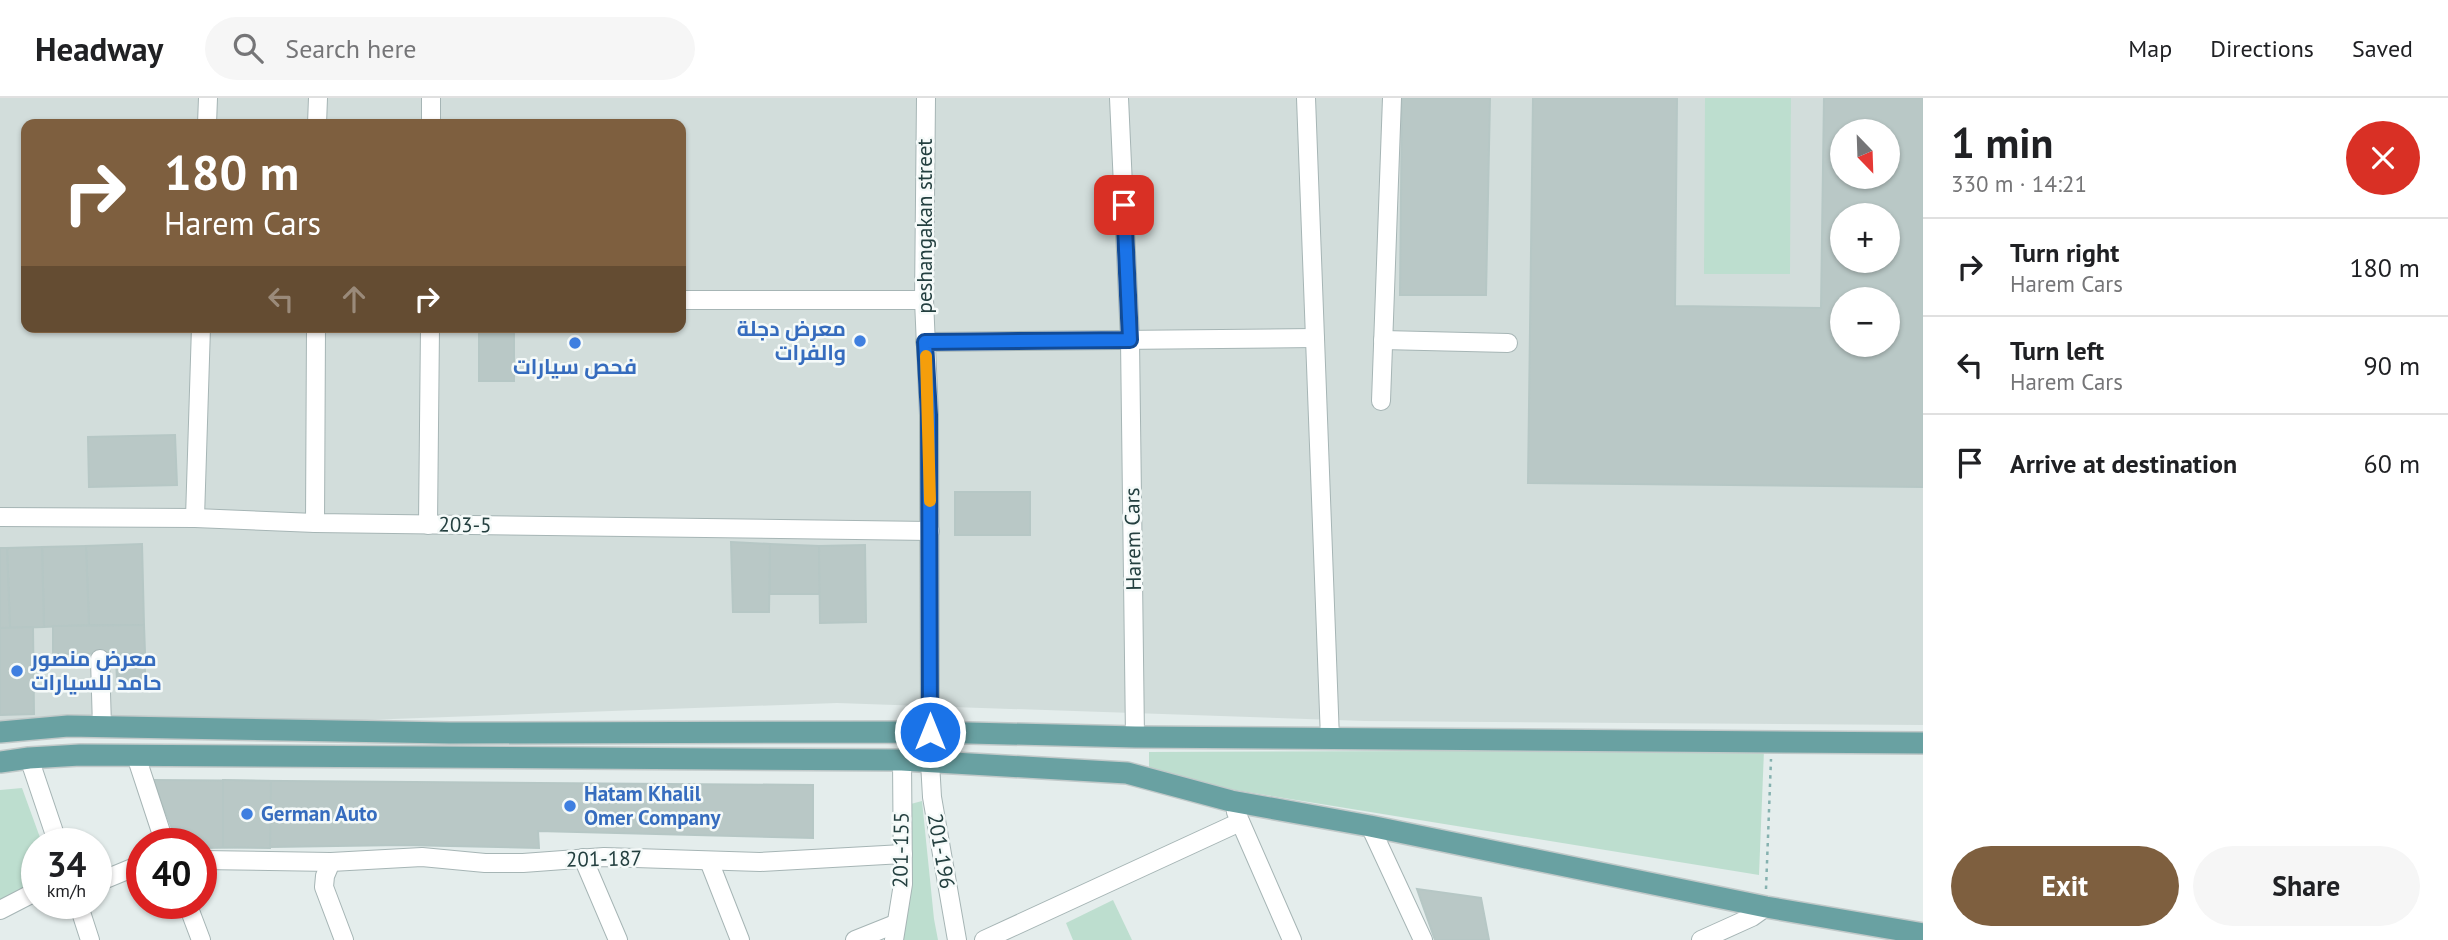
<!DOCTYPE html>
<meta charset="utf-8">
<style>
:root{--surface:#fff;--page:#f6f6f6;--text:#202124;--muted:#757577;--line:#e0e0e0;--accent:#7e5f3f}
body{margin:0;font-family:"PT Sans",Cairo,sans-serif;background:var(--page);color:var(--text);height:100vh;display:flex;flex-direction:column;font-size:26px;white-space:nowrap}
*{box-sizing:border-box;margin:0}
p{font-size:23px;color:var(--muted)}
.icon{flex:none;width:38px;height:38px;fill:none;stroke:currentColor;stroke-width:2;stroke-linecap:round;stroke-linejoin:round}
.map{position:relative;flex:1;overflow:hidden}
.details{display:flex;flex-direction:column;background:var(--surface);width:525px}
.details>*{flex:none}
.banner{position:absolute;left:21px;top:21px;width:665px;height:214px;border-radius:14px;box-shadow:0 2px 5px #0004;background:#7e5f3f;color:#fff;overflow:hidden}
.needle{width:46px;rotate:157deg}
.controls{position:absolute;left:1830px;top:21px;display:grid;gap:14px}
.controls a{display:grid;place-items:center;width:70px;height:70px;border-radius:50%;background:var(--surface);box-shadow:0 2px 5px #0004;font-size:35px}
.speed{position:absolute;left:21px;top:730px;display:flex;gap:14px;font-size:35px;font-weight:700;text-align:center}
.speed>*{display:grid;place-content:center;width:91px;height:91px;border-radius:50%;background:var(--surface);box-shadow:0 2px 5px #0004;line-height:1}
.speed small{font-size:18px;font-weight:400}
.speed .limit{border:10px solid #d22;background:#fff;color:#111}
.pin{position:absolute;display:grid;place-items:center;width:60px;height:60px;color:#fff;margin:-30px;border-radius:14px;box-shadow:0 4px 10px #0006}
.me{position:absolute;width:77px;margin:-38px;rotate:0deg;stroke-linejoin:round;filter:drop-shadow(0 0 5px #0008)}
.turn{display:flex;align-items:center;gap:24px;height:147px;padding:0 28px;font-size:32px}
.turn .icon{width:91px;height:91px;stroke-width:2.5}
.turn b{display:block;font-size:49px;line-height:60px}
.lanes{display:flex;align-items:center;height:66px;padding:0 28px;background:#0003;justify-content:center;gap:35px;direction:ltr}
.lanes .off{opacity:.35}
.round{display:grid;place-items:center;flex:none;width:74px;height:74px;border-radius:37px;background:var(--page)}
.headline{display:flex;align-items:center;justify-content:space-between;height:119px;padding:0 28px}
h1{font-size:42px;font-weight:700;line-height:52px}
.button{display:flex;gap:14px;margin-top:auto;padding:14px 28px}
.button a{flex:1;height:80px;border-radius:42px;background:var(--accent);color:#fff;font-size:28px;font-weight:700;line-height:80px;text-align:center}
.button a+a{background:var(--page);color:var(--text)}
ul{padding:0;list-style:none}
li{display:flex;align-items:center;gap:21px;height:98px;padding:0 28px;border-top:2px solid var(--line)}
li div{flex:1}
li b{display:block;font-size:26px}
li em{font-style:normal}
header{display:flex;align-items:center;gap:42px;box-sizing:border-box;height:98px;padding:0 35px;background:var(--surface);border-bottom:2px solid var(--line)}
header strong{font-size:33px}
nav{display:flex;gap:38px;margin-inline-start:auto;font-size:24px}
.search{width:490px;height:63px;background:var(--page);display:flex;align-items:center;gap:18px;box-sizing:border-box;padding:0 24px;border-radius:38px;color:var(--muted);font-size:26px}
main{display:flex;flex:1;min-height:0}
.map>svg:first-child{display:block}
.built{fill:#d2dddb;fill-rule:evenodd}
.green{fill:#bddecf}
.building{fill:#b9c8c6;stroke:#b6c7c5;stroke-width:2;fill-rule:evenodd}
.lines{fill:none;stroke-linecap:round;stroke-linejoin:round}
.minor-casing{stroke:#a6b5b5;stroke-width:20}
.major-casing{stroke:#c1c9c9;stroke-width:24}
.path{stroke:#85b1af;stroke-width:2.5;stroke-dasharray:3.5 5;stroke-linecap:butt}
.minor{stroke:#fff;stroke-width:18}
.major{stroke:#69a1a2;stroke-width:21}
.route-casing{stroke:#114b97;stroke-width:18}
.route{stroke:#1a73e8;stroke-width:12}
.slow{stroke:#f59e0b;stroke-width:12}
.shop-dot{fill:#3f7fe0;stroke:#f5faf9;stroke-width:2.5}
.labels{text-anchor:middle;stroke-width:5;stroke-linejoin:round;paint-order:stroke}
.street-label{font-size:21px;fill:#233f3f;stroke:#f5faf9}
.shop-label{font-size:21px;font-weight:bold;fill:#366cbe;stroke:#f5faf9;text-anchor:start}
</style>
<header>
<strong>Headway</strong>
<div class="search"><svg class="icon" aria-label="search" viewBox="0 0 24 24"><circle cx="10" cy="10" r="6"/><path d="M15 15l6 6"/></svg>Search here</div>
<nav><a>Map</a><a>Directions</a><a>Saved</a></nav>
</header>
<main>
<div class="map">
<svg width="1923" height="842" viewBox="0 0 1923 842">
<rect width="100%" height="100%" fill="#e4edec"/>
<!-- built -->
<path class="built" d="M 0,0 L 1923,0 L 1923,627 L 1365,623 L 837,605 L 0,635 ZM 26,26 L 681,26 L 681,229 L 26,229 ZM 1843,33 L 1888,33 L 1888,79 L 1843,79 ZM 1843,117 L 1888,117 L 1888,163 L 1843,163 ZM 1843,201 L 1888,201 L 1888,247 L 1843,247 Z"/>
<!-- green -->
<g class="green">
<polygon points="1705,0 1791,0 1790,176 1704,176"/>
<polygon points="1764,652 1759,777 1149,678 1149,654"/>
<polygon points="22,690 42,745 37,746 37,786 0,807 0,692"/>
<polygon points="922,703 934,821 938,842 900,842 907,707"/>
<polygon points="1113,802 1132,842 1073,842 1066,825"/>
</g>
<!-- building -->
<g class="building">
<polygon points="1402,0 1490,0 1486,197 1400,197"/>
<path d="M 1533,0 L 1677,0 L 1675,208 L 1821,210 L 1824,0 L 1923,0 L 1923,389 L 1528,385 ZM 1843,33 L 1888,33 L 1888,79 L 1843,79 ZM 1843,117 L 1888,117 L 1888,163 L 1843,163 ZM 1843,201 L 1888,201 L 1888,247 L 1843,247 Z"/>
<rect x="479" y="229" width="35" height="54"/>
<polygon points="175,337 177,387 89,389 88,339"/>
<rect x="955" y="394" width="75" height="43"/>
<polygon points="731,444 770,446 769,514 733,514"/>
<polygon points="142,446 144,527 89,527 86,448"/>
<polygon points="770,446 819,448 820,496 770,496"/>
<polygon points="865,447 866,524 820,525 819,448"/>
<polygon points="86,448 89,527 44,529 42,449"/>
<polygon points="42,449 44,529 10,530 7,450"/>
<polygon points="0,450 7,450 10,530 0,530"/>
<polygon points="144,527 145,555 53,556 53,528"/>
<polygon points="33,529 34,616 0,617 0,530"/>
<polygon points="145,555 145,585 117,585 116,556"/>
<polygon points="153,682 813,687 813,740 538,733 539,750 402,747 201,750 201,746 178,746"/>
<polygon points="223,682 271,683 270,750 223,749"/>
<polygon points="1417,791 1481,800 1489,842 1435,842"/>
</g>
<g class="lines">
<defs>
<g id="minor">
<polyline points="926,0 924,202 929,317 930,634"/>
<polyline points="1119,0 1130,242 1135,639"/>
<polyline points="1306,0 1330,641"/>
<polyline points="207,26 208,0"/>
<polyline points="317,26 318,0"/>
<polyline points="431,26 431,0"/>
<polyline points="681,202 924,202"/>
<polyline points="1383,242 1508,245"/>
<polyline points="925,244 1315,240"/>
<polyline points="1381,303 1392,0"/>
<polyline points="0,419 195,420 315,425 930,433"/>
<polyline points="195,420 201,229"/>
<polyline points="315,425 316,229"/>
<polyline points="428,427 430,229"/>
<polyline points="100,561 102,629"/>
<polyline points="136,658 165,746"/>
<polyline points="29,660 58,746"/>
<polyline points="930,664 932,699 957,842"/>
<polyline points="1236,714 1292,842"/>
<polyline points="1370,728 1423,842"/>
<polyline points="583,760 618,842"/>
<polyline points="201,762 331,764"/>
<polyline points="709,763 740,842"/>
<polyline points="96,785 142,766"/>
<polyline points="78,805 90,842"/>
<polyline points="187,805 201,842"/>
<polyline points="0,812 37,793"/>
<polyline points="344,842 324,789 325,778 331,764 422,759 485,765 523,765 604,759 760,764 903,756"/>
<polyline points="855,842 895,826"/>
<polyline points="894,842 903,786 902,662"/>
<polyline points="984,842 1240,724"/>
<polyline points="1701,842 1752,819 1766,809"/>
</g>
<g id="major">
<polyline points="0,634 68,628 450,635 930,634 1135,639 1923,645"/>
<polyline points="0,664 29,660 80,657 902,662 1127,675 1231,703 1370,728 1766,809 1923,836"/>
</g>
</defs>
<!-- minor casing -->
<use href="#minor" class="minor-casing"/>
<!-- major casing -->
<use href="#major" class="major-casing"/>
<!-- path -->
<polyline class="path" points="1766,791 1771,661"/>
<!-- minor -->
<use href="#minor" class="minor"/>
<!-- major -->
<use href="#major" class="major"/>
</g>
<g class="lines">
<defs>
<polyline id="route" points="930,634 929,317 925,244 1130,242 1124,107"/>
</defs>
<!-- route casing -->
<use href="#route" class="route-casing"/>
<!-- route -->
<use href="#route" class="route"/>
<!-- slow -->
<polyline class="slow" points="926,258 930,403"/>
</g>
<!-- markers -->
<g class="shop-dot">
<circle cx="860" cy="243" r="7"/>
<circle cx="575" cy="245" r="7"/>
<circle cx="17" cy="573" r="7"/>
<circle cx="570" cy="708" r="7"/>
<circle cx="247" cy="716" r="7"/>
</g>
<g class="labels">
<!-- street labels -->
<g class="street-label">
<text transform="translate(925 128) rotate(-90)" y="7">peshangakan street</text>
<text transform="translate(465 427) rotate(1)" y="7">203-5</text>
<text transform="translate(1133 441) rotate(-91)" y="7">Harem Cars</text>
<text transform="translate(901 752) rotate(-89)" y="7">201-155</text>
<text transform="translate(941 753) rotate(80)" y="7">201-196</text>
<text transform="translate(604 761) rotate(-1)" y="7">201-187</text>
</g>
<!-- shop labels -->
<g class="shop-label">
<text x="846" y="238" text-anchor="end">معرض دجلة<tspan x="846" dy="24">والفرات</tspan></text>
<text x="575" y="276" text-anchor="middle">فحص سيارات</text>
<text x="31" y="568">معرض منصور<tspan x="31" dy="24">حامد للسيارات</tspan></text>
<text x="584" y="703">Hatam Khalil<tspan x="584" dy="24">Omer Company</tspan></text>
<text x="261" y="723">German Auto</text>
</g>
</g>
</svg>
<div class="controls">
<a><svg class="needle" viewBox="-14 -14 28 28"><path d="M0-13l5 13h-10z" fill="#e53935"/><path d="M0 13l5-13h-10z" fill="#757577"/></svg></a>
<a>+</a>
<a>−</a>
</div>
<div class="speed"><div>34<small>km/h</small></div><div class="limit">40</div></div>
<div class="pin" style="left:1124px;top:107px;background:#d93025"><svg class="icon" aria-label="arrive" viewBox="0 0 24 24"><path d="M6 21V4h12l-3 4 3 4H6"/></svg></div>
<svg class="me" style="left:930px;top:634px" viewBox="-20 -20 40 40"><circle r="17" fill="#1a73e8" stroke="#fff" stroke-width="3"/><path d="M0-11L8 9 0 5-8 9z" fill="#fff"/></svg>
<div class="banner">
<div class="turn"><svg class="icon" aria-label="right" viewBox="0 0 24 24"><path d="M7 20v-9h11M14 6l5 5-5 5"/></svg><div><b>180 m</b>Harem Cars</div></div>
<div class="lanes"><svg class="icon off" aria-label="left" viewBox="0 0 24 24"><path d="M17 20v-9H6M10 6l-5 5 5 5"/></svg><svg class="icon off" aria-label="ahead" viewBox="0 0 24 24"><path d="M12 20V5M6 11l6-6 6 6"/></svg><svg class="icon" aria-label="right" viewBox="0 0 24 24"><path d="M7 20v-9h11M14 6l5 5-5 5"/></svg></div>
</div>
</div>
<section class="details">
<div class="headline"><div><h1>1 min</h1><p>330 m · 14:21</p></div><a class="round" style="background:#d93025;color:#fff"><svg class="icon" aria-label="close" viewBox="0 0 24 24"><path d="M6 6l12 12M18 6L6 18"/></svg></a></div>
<ul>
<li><svg class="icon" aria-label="right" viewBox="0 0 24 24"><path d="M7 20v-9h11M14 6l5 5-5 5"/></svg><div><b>Turn right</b><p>Harem Cars</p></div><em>180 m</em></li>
<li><svg class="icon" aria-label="left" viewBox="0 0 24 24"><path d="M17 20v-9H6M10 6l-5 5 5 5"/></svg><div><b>Turn left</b><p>Harem Cars</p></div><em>90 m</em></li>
<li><svg class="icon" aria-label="arrive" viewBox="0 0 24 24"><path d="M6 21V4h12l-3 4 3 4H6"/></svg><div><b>Arrive at destination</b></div><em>60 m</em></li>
</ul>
<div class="button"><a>Exit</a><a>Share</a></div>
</section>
</main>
